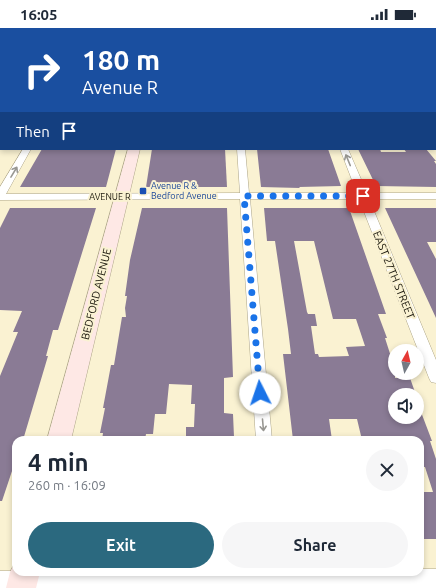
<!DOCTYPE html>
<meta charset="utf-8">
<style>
:root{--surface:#fff;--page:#f6f6f7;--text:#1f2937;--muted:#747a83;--accent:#2b697f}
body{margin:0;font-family:Ubuntu,sans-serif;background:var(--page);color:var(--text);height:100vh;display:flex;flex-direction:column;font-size:15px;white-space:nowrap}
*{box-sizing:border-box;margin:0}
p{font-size:13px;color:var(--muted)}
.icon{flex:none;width:22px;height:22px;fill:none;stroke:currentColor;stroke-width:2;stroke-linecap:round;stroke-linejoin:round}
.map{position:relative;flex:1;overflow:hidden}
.sheet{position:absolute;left:12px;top:408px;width:412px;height:140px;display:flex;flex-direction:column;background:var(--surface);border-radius:12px;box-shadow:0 2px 6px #0003}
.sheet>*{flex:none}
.banner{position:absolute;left:0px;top:0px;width:436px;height:122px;box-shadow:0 2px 6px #0003;background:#1a4fa0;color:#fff;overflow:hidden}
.needle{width:26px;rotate:8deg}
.tools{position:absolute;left:388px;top:316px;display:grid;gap:8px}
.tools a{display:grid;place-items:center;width:36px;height:36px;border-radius:50%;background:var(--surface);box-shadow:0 2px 6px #0003;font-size:20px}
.pin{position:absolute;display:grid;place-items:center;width:34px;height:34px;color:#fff;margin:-17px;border-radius:8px;box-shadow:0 2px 6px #0006}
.me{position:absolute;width:44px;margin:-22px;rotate:356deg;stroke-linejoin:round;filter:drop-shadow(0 0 3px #0008)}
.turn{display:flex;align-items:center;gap:14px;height:84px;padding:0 16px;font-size:18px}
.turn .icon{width:52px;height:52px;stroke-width:2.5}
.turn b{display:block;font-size:28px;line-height:34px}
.then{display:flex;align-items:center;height:38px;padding:0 16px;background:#0003;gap:8px;font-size:15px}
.round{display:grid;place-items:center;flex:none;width:42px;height:42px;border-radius:21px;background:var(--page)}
.headline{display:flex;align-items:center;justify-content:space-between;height:68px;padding:0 16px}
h1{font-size:24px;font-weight:700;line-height:30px}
.action{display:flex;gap:8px;margin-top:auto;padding:8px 16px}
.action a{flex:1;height:46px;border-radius:24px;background:var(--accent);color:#fff;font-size:16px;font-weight:700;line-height:46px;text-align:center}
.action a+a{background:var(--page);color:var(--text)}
.status{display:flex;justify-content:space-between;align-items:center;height:28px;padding:0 20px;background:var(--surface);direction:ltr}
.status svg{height:11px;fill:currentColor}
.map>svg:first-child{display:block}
.building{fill:#8a7b95;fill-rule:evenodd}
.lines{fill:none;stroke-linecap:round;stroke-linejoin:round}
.street-casing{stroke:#ada588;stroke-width:1}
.secondary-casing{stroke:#ada588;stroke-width:1}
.street{fill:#fff;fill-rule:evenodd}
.secondary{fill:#fee8e5;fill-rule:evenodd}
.oneway{stroke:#989792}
.route{stroke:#1a73e8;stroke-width:7;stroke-dasharray:0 12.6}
.transit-dot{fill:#1a4fb4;stroke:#faf2d2;stroke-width:1.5}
.labels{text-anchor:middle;stroke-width:4;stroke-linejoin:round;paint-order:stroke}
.far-transit-label{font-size:9px;fill:#164399;stroke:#faf2d2;text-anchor:start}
.far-street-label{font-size:9px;fill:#1a170c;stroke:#faf2d2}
.street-label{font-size:11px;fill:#1a170c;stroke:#faf2d2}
</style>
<div class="status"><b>16:05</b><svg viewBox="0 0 49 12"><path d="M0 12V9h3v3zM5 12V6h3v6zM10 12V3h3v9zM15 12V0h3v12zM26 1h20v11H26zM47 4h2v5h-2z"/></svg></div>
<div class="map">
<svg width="436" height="560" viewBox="0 0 436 560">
<rect width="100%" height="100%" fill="#faf2d2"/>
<!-- building -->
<g class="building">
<polygon points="42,121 66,121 65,122 116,121 106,159 20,159"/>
<polygon points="152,121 225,121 227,159 146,159"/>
<polygon points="257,121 328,121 341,158 299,159 300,160 261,159"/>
<polygon points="358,121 380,121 381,124 406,124 404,121 426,121 436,133 434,133 436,136 436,159 376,158"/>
<polygon points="10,180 96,180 58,302 53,302 46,328 48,328 23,412 16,412 16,434 15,434 2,473 0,473 0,348 18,304 13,304 22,283 0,282 0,200"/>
<polygon points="142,180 227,180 233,349 224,350 224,385 233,386 234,409 186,410 186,399 194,399 195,376 191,376 192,357 169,356 166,386 155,386 153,406 146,406 145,412 102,412 103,405 100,405 105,380 103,380 111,337 114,337 122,289 126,289 125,280 127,268 125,268 130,232"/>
<path d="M 264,180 L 349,180 L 386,286 L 378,286 L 387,310 L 385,310 L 393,335 L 395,335 L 395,350 L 410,350 L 416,367 L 395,367 L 395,389 L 420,389 L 421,384 L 432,413 L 430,413 L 436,431 L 436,511 L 424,511 L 420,498 L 420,464 L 433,464 L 425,439 L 420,439 L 420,412 L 362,412 L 357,391 L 329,391 L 332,412 L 293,412 L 283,326 L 291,326 L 288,301 L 275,213 L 267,213 ZM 294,213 L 314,213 L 333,291 L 356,291 L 365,318 L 346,319 L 349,328 L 319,329 L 318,326 L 315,326 L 311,298 L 317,298 L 315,286 L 308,286 L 307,284 Z"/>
<polygon points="385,180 436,180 436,214 427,214 436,231 436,290"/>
</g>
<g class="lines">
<defs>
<g id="street">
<polygon points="33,0 39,0 32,1"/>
<rect x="96" y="0" width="6" height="1"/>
<rect x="292" y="0" width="6" height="1"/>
<polygon points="355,0 361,0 362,1 356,1"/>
<polygon points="419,0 425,0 426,1 420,1"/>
<polygon points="435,11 436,12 436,16 435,15"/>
<polygon points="0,36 1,36 0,41"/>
<rect x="435" y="38" width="1" height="4"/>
<rect x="435" y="103" width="1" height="6"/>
<polygon points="23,121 31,121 6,166 240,165 237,121 245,121 249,165 357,165 340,121 348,121 367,165 436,165 436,171 369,171 436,332 436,355 431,354 429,350 359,171 250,171 272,412 256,412 240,171 0,172 0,159"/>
<polygon points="420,541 436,541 436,560 0,560 0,543 420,544"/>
</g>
<g id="secondary">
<rect x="161" y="0" width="8" height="1"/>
<polygon points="128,121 140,121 71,412 47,412"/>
<polygon points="16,533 16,544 40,544 36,560 6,560 10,544"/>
</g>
</defs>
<!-- street casing -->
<use href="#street" class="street-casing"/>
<!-- secondary casing -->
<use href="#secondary" class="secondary-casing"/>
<!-- street -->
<use href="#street" class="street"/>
<!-- secondary -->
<use href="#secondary" class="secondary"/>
</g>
<!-- one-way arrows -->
<defs><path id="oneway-shaft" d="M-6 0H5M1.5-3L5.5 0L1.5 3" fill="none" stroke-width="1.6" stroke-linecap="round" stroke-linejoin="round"/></defs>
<g class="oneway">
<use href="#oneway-shaft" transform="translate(348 132) rotate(-112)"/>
<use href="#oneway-shaft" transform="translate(14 144) rotate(-59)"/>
<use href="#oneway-shaft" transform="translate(263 397) rotate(85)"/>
</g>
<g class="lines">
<!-- route -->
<polyline class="route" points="260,365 244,168 363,168"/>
</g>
<!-- markers -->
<rect class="transit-dot" x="139" y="159" width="8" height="8" rx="2"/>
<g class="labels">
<!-- far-transit labels -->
<g class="far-transit-label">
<text x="151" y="161">Avenue R &amp;<tspan x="151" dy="10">Bedford Avenue</tspan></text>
</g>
<!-- far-street labels -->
<g class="far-street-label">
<text x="110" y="172">AVENUE R</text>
</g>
<!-- street labels -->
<g class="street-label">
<text transform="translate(394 247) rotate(68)" y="4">EAST 27TH STREET</text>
<text transform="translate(96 266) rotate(-76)" y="4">BEDFORD AVENUE</text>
</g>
</g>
</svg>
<div class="tools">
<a><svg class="needle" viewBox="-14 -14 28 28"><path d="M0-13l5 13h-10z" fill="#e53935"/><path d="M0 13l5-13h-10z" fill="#747a83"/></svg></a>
<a><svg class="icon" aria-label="sound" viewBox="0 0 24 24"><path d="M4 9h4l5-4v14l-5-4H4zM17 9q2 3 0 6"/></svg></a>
</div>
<div class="pin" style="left:363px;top:168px;background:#d93025"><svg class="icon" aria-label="arrive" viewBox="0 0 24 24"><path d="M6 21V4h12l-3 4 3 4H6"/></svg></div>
<svg class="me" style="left:260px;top:365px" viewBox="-20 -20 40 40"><circle r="19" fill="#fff"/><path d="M0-13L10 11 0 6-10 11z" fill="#1a73e8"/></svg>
<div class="banner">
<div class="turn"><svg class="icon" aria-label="right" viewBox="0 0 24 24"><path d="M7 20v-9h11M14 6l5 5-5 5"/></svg><div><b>180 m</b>Avenue R</div></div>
<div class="then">Then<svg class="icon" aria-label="arrive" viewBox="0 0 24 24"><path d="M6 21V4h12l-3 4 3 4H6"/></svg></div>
</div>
<section class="sheet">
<div class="headline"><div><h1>4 min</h1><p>260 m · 16:09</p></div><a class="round"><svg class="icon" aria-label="close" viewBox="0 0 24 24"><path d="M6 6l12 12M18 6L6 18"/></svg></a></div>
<div class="action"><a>Exit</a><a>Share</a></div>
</section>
</div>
